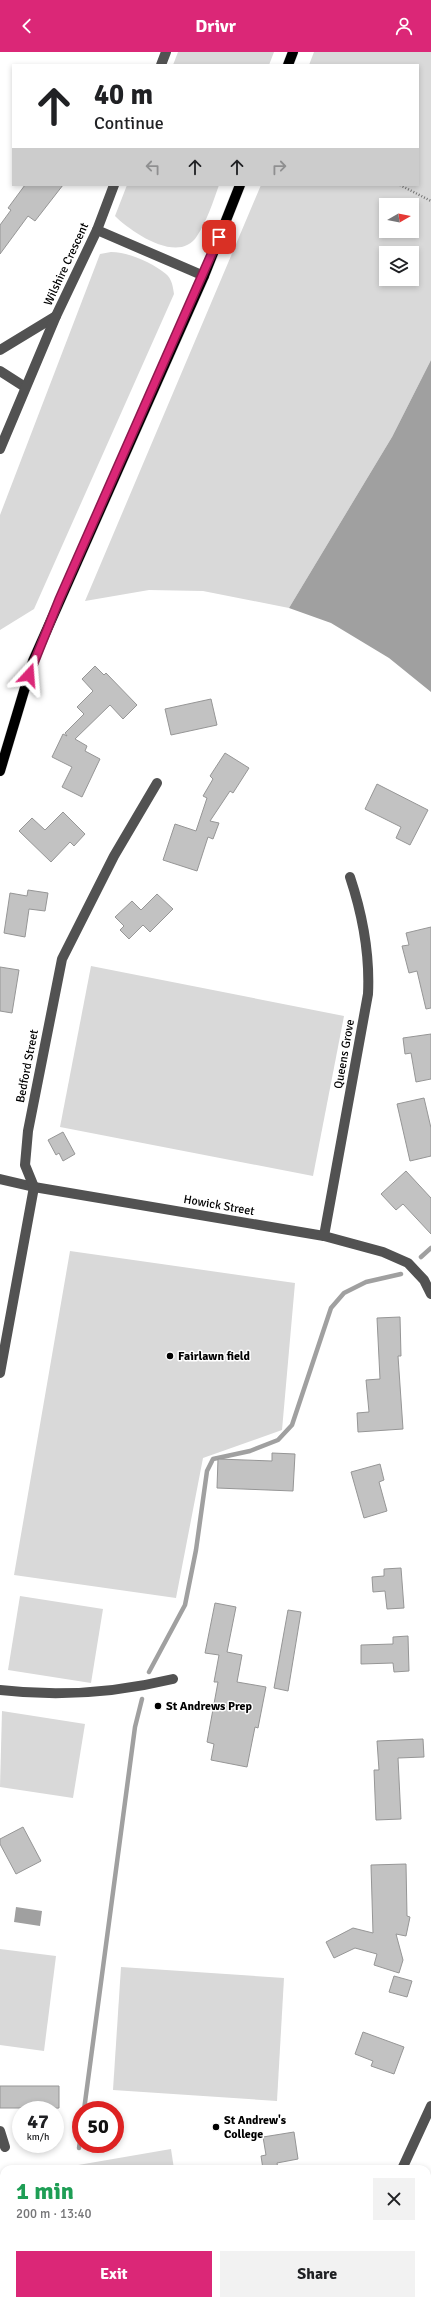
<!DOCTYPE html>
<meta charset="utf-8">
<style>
:root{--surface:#fff;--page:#f2f2f2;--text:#202124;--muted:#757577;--accent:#db2777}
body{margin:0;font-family:Signika,sans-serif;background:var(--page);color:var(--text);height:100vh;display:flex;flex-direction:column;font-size:15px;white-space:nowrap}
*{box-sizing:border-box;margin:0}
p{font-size:13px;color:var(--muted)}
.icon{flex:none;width:22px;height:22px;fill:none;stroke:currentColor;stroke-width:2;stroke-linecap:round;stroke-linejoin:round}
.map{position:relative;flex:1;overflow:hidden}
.sheet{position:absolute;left:0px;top:2113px;width:431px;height:140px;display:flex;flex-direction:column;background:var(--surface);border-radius:12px 12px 0 0;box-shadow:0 2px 6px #0003}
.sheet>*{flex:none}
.guide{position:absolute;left:12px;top:12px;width:407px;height:122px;border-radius:0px;box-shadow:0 2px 6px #0003;background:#fff;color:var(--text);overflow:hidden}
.needle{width:26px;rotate:81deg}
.fabs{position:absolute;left:379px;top:146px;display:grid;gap:8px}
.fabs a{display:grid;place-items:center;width:40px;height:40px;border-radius:0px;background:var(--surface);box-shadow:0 2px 6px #0003;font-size:20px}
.speed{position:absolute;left:12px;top:2049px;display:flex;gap:8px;font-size:20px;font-weight:700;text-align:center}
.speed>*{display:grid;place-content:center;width:52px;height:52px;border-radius:50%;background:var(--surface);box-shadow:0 2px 6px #0003;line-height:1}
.speed small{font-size:10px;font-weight:400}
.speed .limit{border:6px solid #d22;background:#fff;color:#111}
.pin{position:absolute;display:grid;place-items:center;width:34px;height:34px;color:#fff;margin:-17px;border-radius:8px;box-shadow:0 2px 6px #0006}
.me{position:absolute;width:44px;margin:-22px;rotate:19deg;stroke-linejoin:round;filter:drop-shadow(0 0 3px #0008)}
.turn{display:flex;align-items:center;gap:14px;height:84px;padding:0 16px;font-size:18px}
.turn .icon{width:52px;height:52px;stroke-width:2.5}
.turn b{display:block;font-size:28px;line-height:34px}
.lanes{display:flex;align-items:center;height:38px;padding:0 16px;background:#0003;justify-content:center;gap:20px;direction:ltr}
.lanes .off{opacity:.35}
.round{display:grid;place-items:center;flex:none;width:42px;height:42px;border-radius:0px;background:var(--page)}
.summary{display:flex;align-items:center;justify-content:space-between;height:68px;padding:0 16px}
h1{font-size:24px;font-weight:700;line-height:30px;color:#1e9e55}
.action{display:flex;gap:8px;margin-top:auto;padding:8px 16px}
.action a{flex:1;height:46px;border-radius:0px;background:var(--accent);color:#fff;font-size:16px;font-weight:700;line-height:46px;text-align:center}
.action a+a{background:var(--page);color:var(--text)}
header{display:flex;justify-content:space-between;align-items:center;height:52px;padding:0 16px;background:var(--accent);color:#fff;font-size:18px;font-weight:700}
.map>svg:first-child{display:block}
.green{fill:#d9d9d9;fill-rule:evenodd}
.water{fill:#a0a0a0}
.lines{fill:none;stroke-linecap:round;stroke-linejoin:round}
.stream{stroke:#a0a0a0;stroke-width:4.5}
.building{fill:#c2c2c2;stroke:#969696}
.major-casing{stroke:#dbdbdb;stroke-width:11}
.path{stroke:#747474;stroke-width:2.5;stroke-dasharray:1 2;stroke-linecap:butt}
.minor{stroke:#525252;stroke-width:10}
.major{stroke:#000;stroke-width:10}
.route-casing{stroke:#8e194d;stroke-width:10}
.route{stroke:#db2777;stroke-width:7}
.poi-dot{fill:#000;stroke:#fff;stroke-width:1.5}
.labels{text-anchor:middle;stroke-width:3;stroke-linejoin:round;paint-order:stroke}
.street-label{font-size:12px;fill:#000;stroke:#fff}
.poi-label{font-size:12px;font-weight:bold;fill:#000;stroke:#fff;text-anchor:start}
</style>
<header><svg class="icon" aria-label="back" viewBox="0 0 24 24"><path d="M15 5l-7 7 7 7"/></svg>Drivr<svg class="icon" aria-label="person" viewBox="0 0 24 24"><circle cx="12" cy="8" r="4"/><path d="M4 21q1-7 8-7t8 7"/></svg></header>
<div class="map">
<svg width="431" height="2253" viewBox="0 0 431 2253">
<rect width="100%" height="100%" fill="#fff"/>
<!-- green -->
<g class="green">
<polygon points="178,0 274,0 269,13 173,13"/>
<path d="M 314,0 L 431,0 L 431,308 L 392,385 L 289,556 L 203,539 L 149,538 L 85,549 L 261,133 L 418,133 L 418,13 L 309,13 ZM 386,153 L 412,153 L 412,179 L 386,179 ZM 386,201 L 412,201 L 412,227 L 386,227 Z"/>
<path d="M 127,133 L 219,133 C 213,150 207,169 197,184 C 179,213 131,180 115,164 Z"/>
<path d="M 111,200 C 128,200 153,211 166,222 C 172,227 173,235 174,242 L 34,557 L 0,578 L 0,463 L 100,202 Z"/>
<polygon points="91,914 344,964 313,1124 60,1075"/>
<polygon points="70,1199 295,1231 282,1378 203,1406 176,1546 14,1523"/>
<polygon points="20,1544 103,1557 91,1631 8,1618"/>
<polygon points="2,1659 85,1672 73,1746 0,1735"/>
<polygon points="0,1897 56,1904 44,1999 0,1993"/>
<polygon points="121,1915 284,1926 277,2049 113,2038"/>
<polygon points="171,2097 174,2117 55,2117"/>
<polygon points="4,2126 4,2249 34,2249 34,2252 31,2253 0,2253 0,2127"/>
</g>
<!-- water -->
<g class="water">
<polygon points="431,308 431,640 389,606 331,571 289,556 392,385"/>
<polygon points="16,1855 42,1859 40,1874 14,1870"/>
</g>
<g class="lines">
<!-- stream -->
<g class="stream">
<polyline points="421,1205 431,1196"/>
<polyline points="149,1620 185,1553 196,1498 207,1419 213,1407 250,1399 278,1388 292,1373 331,1256 344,1241 366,1230 401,1222"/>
<polyline points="84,2058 135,1675 142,1647"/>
<polyline points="79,2096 81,2082"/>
</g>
</g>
<!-- building -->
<g class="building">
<polygon points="25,133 63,133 35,169 28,164 0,202 0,173 11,158 8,156"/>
<polygon points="95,614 104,623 106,621 137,653 123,667 110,653 75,687 87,694 85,699 100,707 82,745 62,735 72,715 52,705 63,682 67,684 65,681 84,662 77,655 93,639 82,627"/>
<polygon points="211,647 217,673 171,683 165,657"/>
<polygon points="225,701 249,716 233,741 230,739 210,769 219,771 213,787 208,785 197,819 163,808 175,772 196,779 207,746 203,744 213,727 210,724"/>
<polygon points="377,732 428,758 410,793 396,786 401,775 365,757"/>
<polygon points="63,760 85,782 74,794 70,790 51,810 19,779 32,766 45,778"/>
<polygon points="28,838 48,841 45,859 29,857 25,885 4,881 10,841 27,844"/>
<polygon points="157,842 173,857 150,880 143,873 129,887 120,878 124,874 115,865 132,849 141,858"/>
<polygon points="431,875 431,956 426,957 417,919 409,921 402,894 409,893 406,881"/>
<polygon points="0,915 19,918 12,961 0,959"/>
<polygon points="431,982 431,1027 416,1030 411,1001 405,1002 403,986"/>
<polygon points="424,1046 431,1076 431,1104 410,1109 397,1052"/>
<polygon points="63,1080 75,1102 63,1109 59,1101 56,1103 48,1088"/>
<polygon points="406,1119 431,1146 431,1182 403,1152 396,1158 381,1142"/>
<polygon points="400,1265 401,1304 398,1304 403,1377 358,1380 357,1361 369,1360 366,1328 380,1327 377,1266"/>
<polygon points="272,1401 295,1402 293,1439 217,1436 218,1407 272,1409"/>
<polygon points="380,1412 384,1428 379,1430 387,1459 364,1466 351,1420"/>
<polygon points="401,1516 404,1556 387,1557 385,1539 373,1540 372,1525 384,1524 384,1517"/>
<polygon points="215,1551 236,1555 227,1600 242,1603 237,1630 266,1635 258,1676 255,1675 247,1715 211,1708 214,1692 207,1690 218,1630 214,1630 219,1603 205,1601"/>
<polygon points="288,1558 301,1560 288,1639 274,1636"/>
<polygon points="408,1584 409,1619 394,1620 393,1611 361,1612 361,1593 393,1592 393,1585"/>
<polygon points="423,1687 424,1705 398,1706 401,1767 376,1768 374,1718 379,1718 377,1689"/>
<polygon points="23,1775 41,1809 16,1822 0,1792 0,1787"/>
<polygon points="406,1812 407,1864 410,1865 406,1884 396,1882 403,1908 399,1921 374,1913 377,1902 355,1896 334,1906 326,1890 353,1876 373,1881 371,1813"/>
<polygon points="394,1924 412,1929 407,1945 389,1940"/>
<polygon points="363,1980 404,1995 394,2022 371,2014 373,2009 355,2002"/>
<polygon points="0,2034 59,2034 59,2056 26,2058 25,2056 0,2056"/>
<polygon points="294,2080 298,2107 277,2111 278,2117 263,2117 261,2104 266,2103 263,2085"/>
</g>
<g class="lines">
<defs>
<g id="major">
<polyline points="288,13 293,0"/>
<polyline points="0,719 33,609 204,224 240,133"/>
</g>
</defs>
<!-- major casing -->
<use href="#major" class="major-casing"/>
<!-- path -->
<polyline class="path" points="400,133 431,149"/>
<!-- minor -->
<g class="minor">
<polyline points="161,13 166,0"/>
<polyline points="97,178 204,224"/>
<polyline points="0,298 56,264"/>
<polyline points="0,319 25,335"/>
<polyline points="0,397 56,264 97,178 114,133"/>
<polyline points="0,1127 34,1135 324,1184 383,1200 408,1211 424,1228 431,1242"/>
<path d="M 324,1184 L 368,942 C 370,901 363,864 350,825"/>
<polyline points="0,1321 34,1135 25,1113 28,1079 62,907 114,804 157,731"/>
<path d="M 0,1638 C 59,1645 115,1641 173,1627"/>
<polyline points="0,2079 5,2095"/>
<polyline points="402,2117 431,2054"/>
<polyline points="372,2249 377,2253"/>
<polyline points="402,2249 402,2253"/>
<polyline points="96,2253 119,2249"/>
</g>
<!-- major -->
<use href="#major" class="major"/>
</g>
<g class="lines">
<defs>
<polyline id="route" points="29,623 59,548 219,185"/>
</defs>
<!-- route casing -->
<use href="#route" class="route-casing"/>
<!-- route -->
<use href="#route" class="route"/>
</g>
<!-- markers -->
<g class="poi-dot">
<circle cx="170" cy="1304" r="4"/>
<circle cx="158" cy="1654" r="4"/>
<circle cx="216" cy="2075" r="4"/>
</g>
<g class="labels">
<!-- street labels -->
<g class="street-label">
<text transform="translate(66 212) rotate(-65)" y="4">Wilshire Crescent</text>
<text transform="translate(344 1002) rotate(-80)" y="4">Queens Grove</text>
<text transform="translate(27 1014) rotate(-79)" y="4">Bedford Street</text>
<text transform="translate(219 1153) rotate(10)" y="4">Howick Street</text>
</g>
<!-- poi labels -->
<g class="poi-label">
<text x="178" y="1308">Fairlawn field</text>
<text x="166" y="1658">St Andrews Prep</text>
<text x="224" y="2072">St Andrew's<tspan x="224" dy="14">College</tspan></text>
</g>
</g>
</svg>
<div class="fabs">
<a><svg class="needle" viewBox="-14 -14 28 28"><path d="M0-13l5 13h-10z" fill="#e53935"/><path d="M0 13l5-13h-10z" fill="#757577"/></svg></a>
<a><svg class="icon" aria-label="layers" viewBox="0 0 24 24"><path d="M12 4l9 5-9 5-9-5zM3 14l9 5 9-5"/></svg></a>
</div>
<div class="speed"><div>47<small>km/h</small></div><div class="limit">50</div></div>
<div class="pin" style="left:219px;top:185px;background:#d93025"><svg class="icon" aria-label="arrive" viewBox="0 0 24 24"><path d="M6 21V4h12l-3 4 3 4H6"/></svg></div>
<svg class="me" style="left:29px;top:623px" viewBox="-20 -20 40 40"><path d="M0-17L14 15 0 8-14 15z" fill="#db2777" stroke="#fff" stroke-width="4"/></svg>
<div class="guide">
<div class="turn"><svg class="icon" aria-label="ahead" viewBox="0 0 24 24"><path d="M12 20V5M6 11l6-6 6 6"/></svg><div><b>40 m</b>Continue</div></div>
<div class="lanes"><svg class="icon off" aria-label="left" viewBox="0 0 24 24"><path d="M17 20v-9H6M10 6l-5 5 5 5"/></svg><svg class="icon" aria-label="ahead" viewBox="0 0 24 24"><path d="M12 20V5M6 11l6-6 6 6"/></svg><svg class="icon" aria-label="ahead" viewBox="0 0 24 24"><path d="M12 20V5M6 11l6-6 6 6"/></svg><svg class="icon off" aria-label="right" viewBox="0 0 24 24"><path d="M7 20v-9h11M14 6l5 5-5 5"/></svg></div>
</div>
<section class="sheet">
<div class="summary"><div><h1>1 min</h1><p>200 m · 13:40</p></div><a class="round"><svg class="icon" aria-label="close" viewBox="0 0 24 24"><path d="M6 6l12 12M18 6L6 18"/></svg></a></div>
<div class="action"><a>Exit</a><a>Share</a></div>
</section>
</div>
